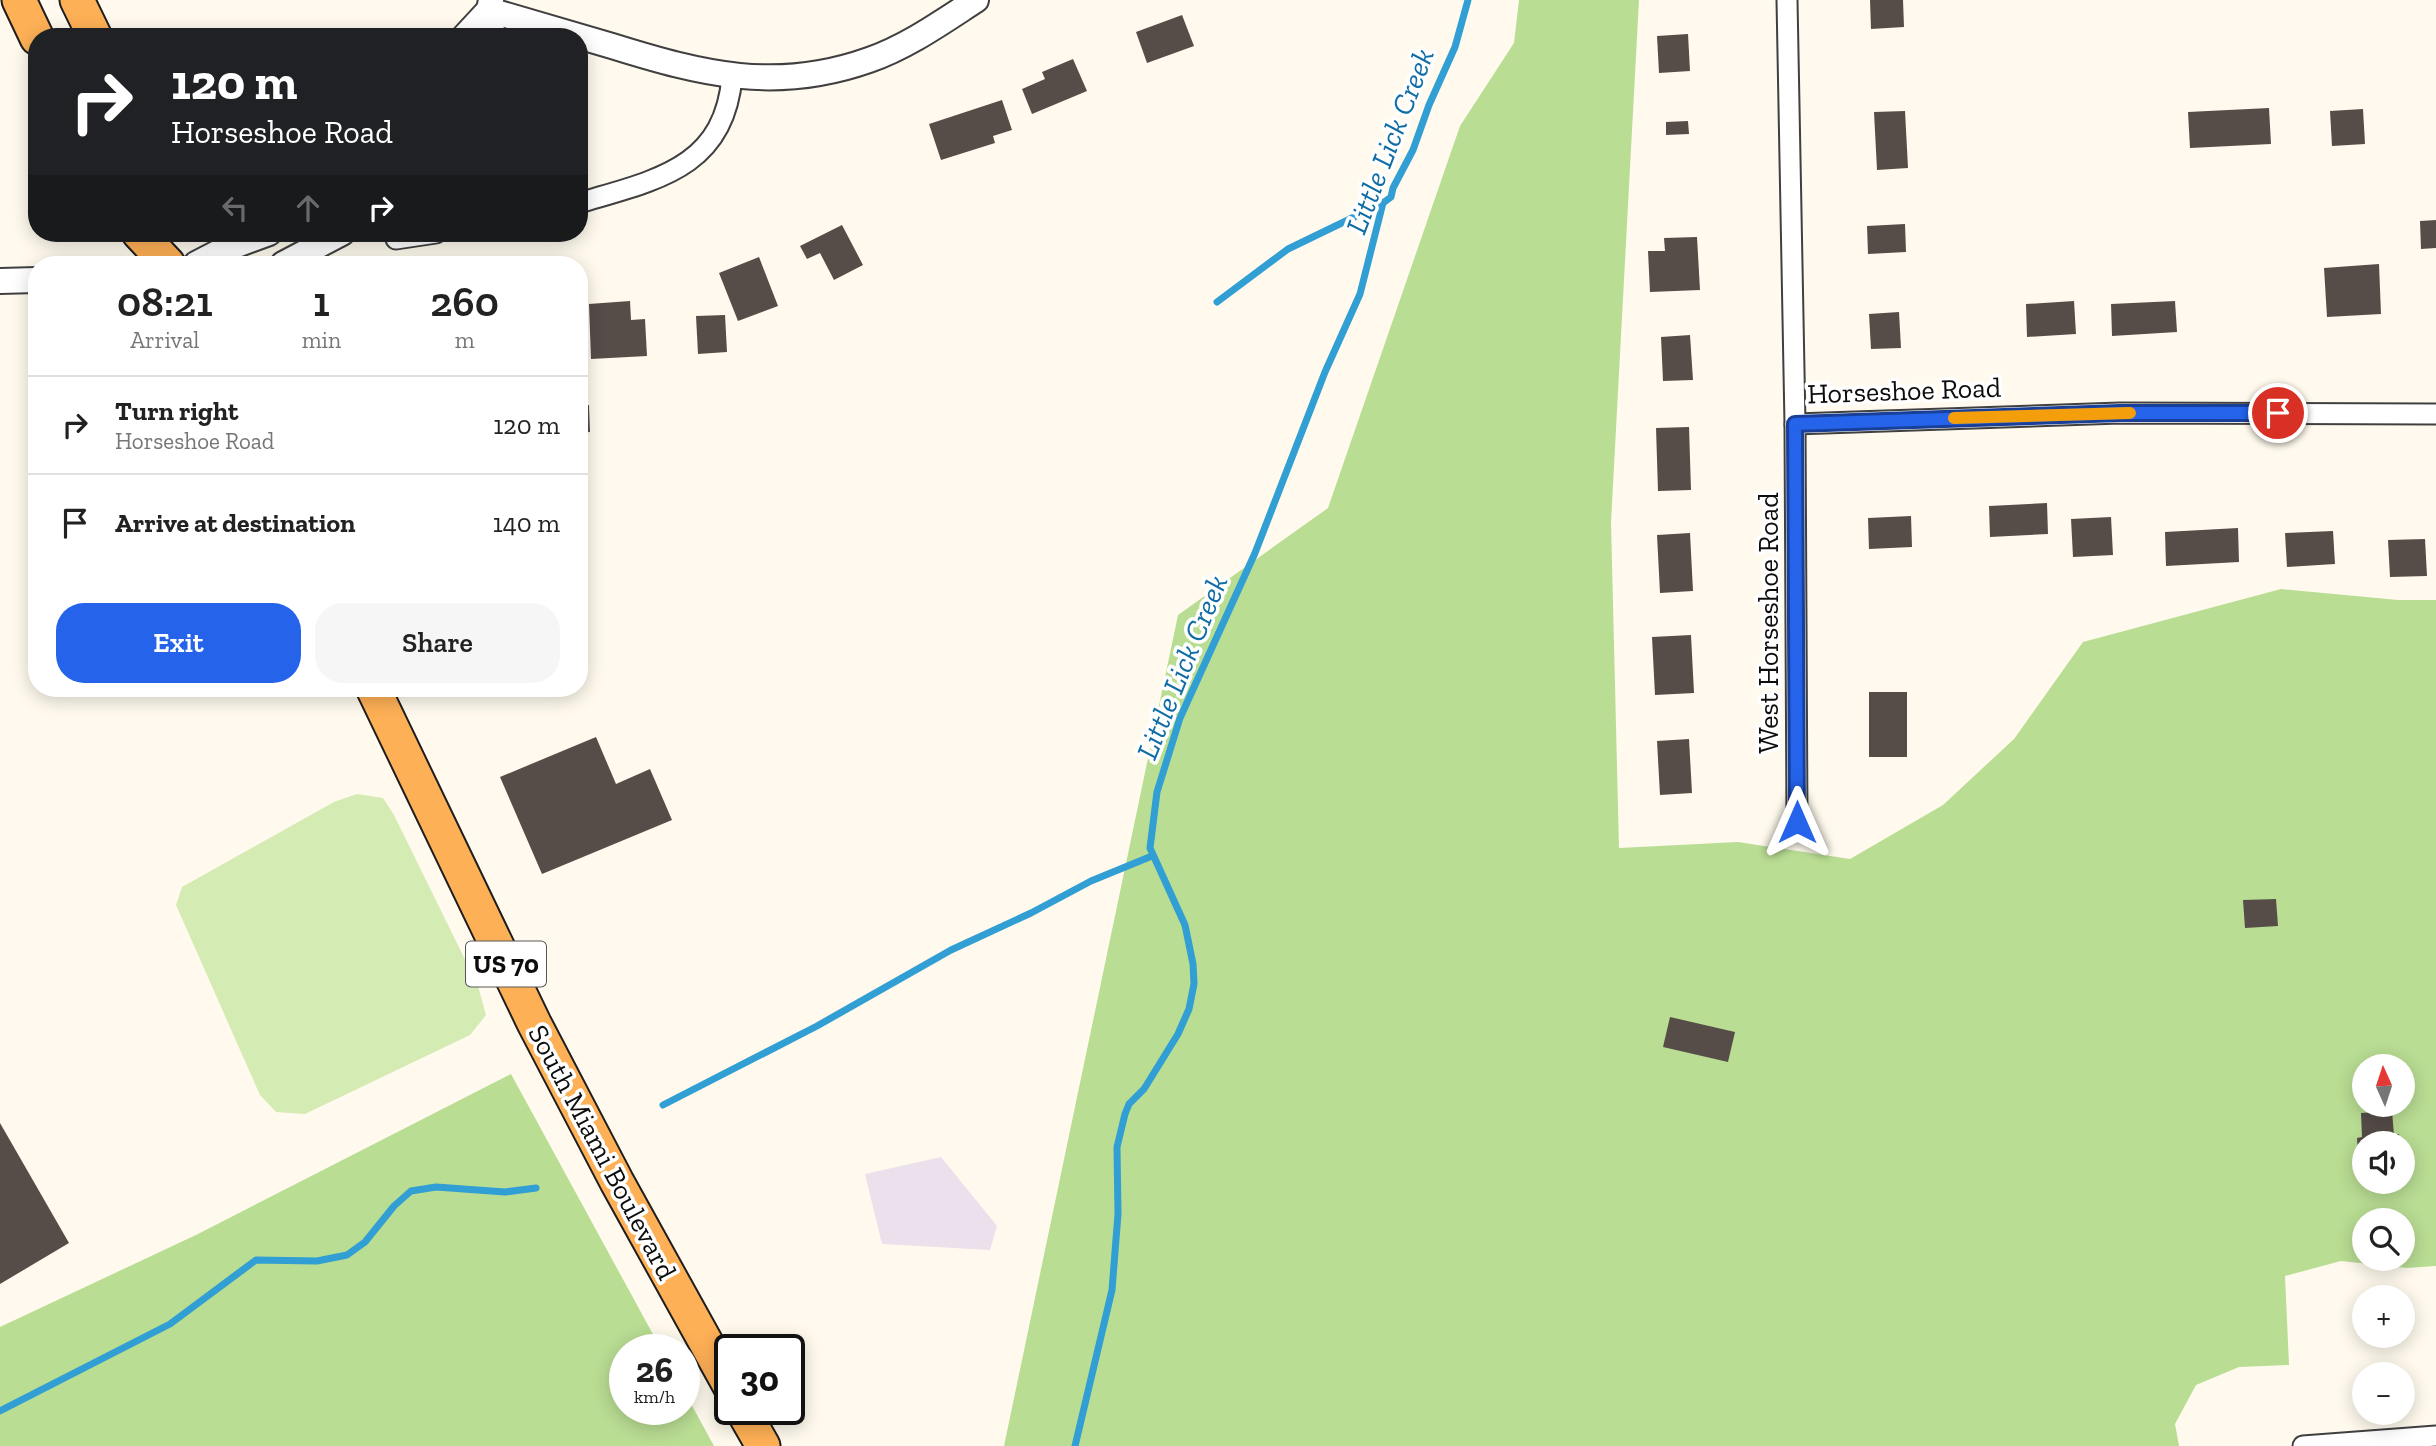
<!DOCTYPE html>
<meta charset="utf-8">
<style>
:root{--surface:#fff;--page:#f6f6f6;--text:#222;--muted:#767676;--line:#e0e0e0;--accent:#2563eb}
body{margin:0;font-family:"Zilla Slab",serif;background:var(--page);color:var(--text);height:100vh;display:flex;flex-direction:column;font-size:26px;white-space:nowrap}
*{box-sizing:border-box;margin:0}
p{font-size:23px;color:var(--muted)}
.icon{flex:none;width:38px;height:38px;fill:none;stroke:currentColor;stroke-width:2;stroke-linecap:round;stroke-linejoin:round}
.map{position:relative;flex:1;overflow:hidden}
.sheet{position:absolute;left:28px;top:256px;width:560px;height:441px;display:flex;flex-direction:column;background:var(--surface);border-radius:28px;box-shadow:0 4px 18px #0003}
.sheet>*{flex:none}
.banner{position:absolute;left:28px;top:28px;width:560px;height:214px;border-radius:28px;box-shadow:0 4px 18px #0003;background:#202124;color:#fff;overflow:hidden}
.needle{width:46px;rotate:357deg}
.fabs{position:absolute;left:2352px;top:1054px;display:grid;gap:14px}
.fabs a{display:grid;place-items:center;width:63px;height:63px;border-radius:50%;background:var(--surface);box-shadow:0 4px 18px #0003;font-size:35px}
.speed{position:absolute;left:609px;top:1334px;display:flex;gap:14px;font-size:35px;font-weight:700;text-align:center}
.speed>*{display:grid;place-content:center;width:91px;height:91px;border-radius:50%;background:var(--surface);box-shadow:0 4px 18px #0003;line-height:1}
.speed small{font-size:18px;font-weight:400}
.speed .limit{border:4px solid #111;border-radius:10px;background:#fff;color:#111}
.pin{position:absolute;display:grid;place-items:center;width:60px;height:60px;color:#fff;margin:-30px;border:4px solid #fff;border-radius:50%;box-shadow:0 2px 7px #0007}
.me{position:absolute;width:77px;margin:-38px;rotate:0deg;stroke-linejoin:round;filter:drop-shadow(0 0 5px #0008)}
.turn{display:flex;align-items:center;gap:24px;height:147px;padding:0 28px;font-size:32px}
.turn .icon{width:91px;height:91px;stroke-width:2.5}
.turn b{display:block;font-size:49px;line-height:60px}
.lanes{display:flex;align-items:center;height:66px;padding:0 28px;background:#0003;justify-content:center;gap:35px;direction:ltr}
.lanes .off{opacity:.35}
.eta{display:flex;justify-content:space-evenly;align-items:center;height:119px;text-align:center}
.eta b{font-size:42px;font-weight:600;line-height:49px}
.button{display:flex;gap:14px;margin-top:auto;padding:14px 28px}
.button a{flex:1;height:80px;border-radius:28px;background:var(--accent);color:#fff;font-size:28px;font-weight:600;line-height:80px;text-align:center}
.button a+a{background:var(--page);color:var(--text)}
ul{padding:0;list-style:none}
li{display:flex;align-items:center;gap:21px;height:98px;padding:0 28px;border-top:2px solid var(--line)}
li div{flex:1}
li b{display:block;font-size:26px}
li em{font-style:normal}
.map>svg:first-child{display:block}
.industrial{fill:#eae1ec}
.green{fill:#d4ebb4}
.forest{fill:#b9dd93;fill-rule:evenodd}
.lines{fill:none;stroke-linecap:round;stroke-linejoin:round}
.stream{stroke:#319ed4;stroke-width:7}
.building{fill:#564d49}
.minor-casing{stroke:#404040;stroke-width:23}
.tertiary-casing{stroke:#404040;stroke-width:28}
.trunk-casing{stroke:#1e1e1e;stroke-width:37}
.minor{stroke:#fff;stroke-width:19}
.tertiary{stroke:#fff;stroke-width:24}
.trunk{stroke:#feb056;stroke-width:33}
.route-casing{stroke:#184099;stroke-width:18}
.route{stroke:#2563eb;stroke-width:12}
.slow{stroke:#f59e0b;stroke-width:12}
.labels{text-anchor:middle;stroke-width:7;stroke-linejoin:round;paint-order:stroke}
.shield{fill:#fff;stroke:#565656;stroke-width:2}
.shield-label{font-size:26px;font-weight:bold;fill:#0d0d0d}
.street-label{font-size:28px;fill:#0d0d0d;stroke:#fff}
.water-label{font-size:30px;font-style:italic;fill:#106da5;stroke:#fff}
</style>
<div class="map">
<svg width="2436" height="1446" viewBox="0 0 2436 1446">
<rect width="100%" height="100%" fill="#fffaed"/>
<!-- industrial -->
<polygon class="industrial" points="941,1157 997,1226 990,1250 882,1244 865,1174"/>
<!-- green -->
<polygon class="green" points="357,794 383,798 394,815 478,986 486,1015 470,1035 305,1114 276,1112 260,1095 176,905 182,887 334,802"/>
<!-- forest -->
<g class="forest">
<path d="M 1519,0 L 1639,0 L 1611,522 L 1619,848 L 1738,842 L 1850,859 L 1943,805 L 2014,739 L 2083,642 L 2281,589 L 2398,600 L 2436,600 L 2436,1266 L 2407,1268 L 2341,1261 L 2285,1276 L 2289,1365 L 2239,1367 L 2196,1385 L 2175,1424 L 2179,1446 L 1004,1446 L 1178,615 L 1328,508 L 1460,126 L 1514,43 ZM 2364,1066 L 2403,1066 L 2403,1104 L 2364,1104 ZM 2364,1143 L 2403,1143 L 2403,1181 L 2364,1181 ZM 2364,1220 L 2403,1220 L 2403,1258 L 2364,1258 Z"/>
<polygon points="511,1074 661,1349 625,1349 625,1409 684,1409 684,1391 714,1446 0,1446 0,1327 198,1234"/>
</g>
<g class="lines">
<!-- stream -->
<g class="stream">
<polyline points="1217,302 1288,249 1383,203"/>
<polyline points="663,1105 817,1026 951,950 1031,913 1091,881 1152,856"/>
<polyline points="0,1411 170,1324 256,1260 317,1261 347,1255 365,1242 394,1206 411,1191 436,1187 505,1192 536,1188"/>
<polyline points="1075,1446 1112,1290 1118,1214 1117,1147 1125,1114 1129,1104 1144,1089 1178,1034 1189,1009 1194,984 1193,964 1185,925 1150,848 1157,792 1180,718 1255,553 1325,372 1360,294 1383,203 1391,197 1393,188 1413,150 1429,105 1455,47 1468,0"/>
</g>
</g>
<!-- building -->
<g class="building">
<polygon points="1870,0 1903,0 1904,27 1871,29"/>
<polygon points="1182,15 1194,46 1147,63 1136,32"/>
<polygon points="1688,34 1690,71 1659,73 1657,36"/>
<polygon points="1073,59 1087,91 1032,114 1022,89 1045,79 1042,72"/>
<polygon points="1002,100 1012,130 993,136 995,143 941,160 929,124"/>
<polygon points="2269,108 2271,144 2190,148 2188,112"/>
<polygon points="2363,109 2365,144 2332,146 2330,111"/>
<polygon points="1905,111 1908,168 1877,170 1874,112"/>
<polygon points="1688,121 1689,134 1666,135 1666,122"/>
<polygon points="2436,220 2436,248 2421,249 2420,221"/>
<polygon points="1905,224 1906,252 1868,254 1867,226"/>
<polygon points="842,225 863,265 834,280 820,253 807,259 800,246"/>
<polygon points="1697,237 1700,290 1650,292 1648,251 1665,251 1664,238"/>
<polygon points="759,257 778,306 738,321 719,273"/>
<polygon points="2379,264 2381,314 2327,317 2324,268"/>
<polygon points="630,301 631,320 645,319 647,356 591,359 589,304"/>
<polygon points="2074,301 2076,334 2027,337 2026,304"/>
<polygon points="2175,301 2177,332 2112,336 2111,304"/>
<polygon points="1899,312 1901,348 1871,349 1869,314"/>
<polygon points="725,315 727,352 698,354 696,316"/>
<polygon points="1690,335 1693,380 1663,381 1661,337"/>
<polygon points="579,405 589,405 590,432 579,433"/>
<polygon points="1689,427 1691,490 1658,491 1656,428"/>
<polygon points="2047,503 2048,534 1990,537 1989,506"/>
<polygon points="1911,516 1912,547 1869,549 1868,518"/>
<polygon points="2111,517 2113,555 2073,557 2071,519"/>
<polygon points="2238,528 2239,562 2166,566 2165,532"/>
<polygon points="2333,531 2335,564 2287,567 2285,533"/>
<polygon points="1690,533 1693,591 1660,593 1657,535"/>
<polygon points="2425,539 2427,576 2390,577 2388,540"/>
<polygon points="1691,635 1694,693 1655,695 1652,637"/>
<rect x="1869" y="692" width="38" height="65"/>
<polygon points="596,737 616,784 650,769 672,820 542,874 500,777"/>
<polygon points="1689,739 1692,793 1660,795 1657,741"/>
<polygon points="2276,899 2278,926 2245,928 2243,900"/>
<polygon points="1670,1017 1735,1032 1728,1062 1663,1047"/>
<polygon points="2392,1111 2394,1135 2399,1134 2400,1143 2364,1143 2364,1171 2359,1171 2357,1138 2362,1137 2361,1113"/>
<polygon points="0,1123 69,1243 0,1284"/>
</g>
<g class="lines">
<defs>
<g id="minor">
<polyline points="1787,0 1795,424 1797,822"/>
<path d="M 579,203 C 655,180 724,169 732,77"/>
<polyline points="396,239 436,233"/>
<polyline points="1795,424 2120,413 2436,414"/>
<polyline points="2303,1446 2436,1436"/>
</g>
<g id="tertiary">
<polyline points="491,0 489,10 493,37"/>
<path d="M 489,10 C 530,22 571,34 612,46 C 702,74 776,93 869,60 C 907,47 942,22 976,0"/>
<polyline points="464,37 489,10"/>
<polyline points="196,264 223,250 269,233"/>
<polyline points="283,264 342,233"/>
<polyline points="0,281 37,280"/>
</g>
<g id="trunk">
<polyline points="19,0 37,38"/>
<polyline points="77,0 95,37"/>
<polyline points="139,233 168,264"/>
<polyline points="373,688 534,1023 617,1182 730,1386"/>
<polyline points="742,1409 763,1446"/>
</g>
</defs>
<!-- minor casing -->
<use href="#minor" class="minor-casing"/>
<!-- tertiary casing -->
<use href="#tertiary" class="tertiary-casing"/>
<!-- trunk casing -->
<use href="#trunk" class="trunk-casing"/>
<!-- minor -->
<use href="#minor" class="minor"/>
<!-- tertiary -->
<use href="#tertiary" class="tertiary"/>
<!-- trunk -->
<use href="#trunk" class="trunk"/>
</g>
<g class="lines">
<defs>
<polyline id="route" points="1797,822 1795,424 2120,413 2278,413"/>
</defs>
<!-- route casing -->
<use href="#route" class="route-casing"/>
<!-- route -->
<use href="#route" class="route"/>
<!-- slow -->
<polyline class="slow" points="1954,418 2130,413"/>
</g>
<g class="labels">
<!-- shield labels -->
<rect class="shield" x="466" y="941.5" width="80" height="45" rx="5"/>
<g class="shield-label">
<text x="506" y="973">US 70</text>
</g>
<!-- street labels -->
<g class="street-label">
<text transform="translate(1904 390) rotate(-2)" y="10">Horseshoe Road</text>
<text transform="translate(1768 623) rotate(-90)" y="10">West Horseshoe Road</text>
<text transform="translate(603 1152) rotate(62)" y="10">South Miami Boulevard</text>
</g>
<!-- water labels -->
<g class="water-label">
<text transform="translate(1390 141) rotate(-69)" y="10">Little Lick Creek</text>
<text transform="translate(1182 667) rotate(-68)" y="10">Little Lick Creek</text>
</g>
</g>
</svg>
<div class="fabs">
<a><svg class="needle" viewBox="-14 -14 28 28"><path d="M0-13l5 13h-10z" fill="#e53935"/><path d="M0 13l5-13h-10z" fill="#767676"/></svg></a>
<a><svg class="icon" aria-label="sound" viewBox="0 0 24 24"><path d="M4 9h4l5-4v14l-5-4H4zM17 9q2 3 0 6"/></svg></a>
<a><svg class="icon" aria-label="search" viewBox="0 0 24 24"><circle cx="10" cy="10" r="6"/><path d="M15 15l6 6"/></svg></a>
<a>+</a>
<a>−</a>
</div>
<div class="speed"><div>26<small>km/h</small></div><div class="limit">30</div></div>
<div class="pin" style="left:2278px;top:413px;background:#d93025"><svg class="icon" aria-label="arrive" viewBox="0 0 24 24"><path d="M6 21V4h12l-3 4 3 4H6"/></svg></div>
<svg class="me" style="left:1797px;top:822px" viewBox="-20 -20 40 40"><path d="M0-17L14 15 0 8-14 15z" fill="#2563eb" stroke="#fff" stroke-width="4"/></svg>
<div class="banner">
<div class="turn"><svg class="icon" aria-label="right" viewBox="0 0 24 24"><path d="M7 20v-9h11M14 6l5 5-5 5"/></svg><div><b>120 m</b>Horseshoe Road</div></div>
<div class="lanes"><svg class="icon off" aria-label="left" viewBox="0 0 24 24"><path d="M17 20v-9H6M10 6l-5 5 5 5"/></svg><svg class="icon off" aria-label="ahead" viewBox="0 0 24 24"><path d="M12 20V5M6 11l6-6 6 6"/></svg><svg class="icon" aria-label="right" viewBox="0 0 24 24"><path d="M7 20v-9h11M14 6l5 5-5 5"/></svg></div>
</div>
<section class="sheet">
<div class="eta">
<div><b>08:21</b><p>Arrival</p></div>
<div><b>1</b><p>min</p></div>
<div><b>260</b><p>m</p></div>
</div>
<ul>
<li><svg class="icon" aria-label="right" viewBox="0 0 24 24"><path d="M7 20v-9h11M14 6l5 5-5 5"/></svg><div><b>Turn right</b><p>Horseshoe Road</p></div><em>120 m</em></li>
<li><svg class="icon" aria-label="arrive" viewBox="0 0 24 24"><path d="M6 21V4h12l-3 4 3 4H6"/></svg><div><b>Arrive at destination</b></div><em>140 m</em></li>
</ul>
<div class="button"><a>Exit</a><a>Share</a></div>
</section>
</div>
